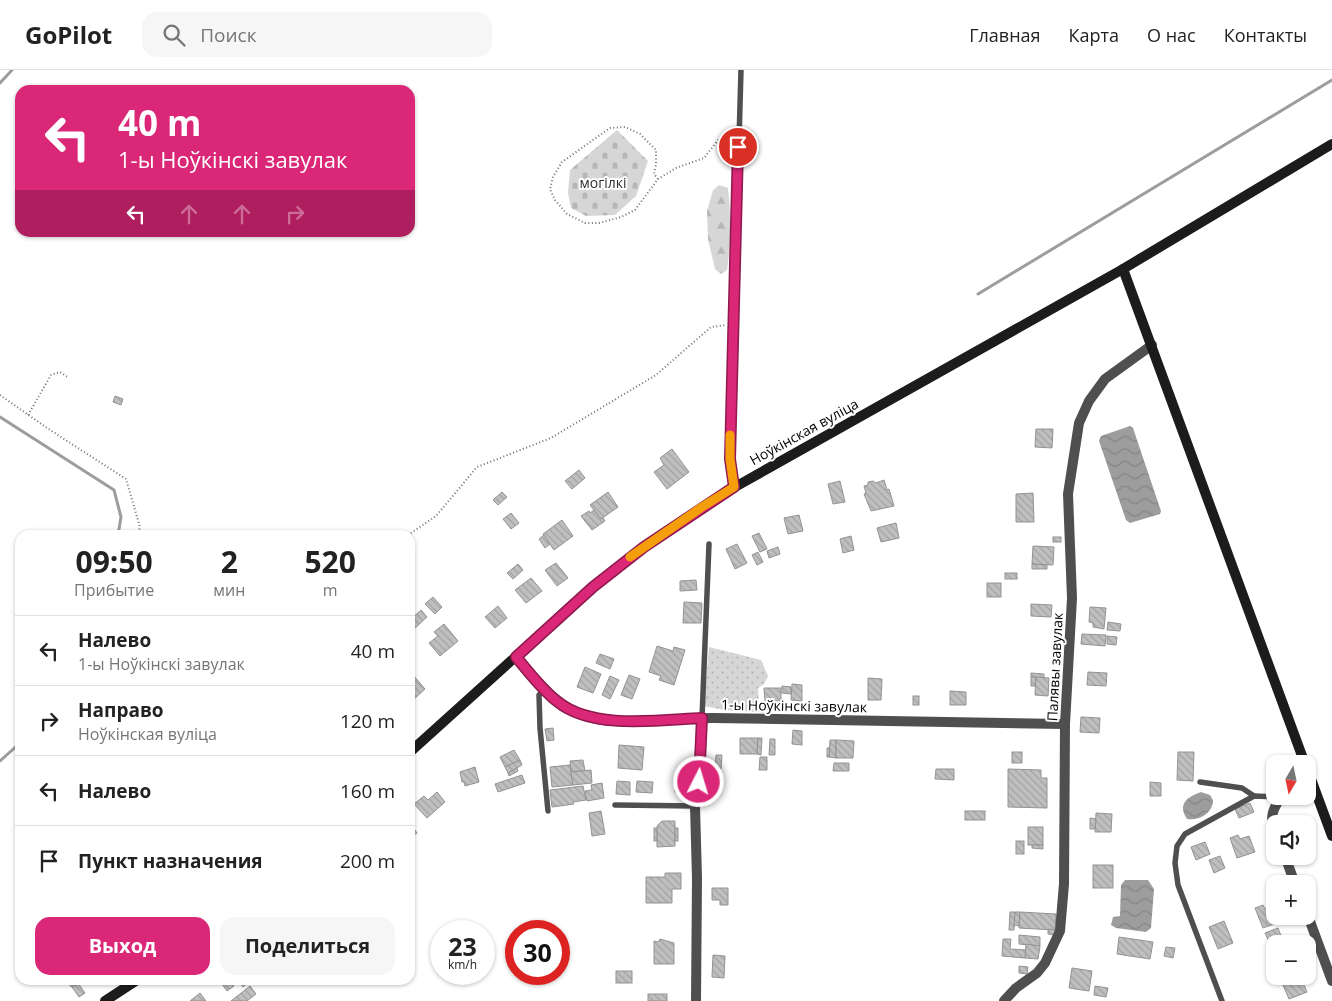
<!DOCTYPE html>
<html lang="ru">
<meta charset="utf-8">
<style>
:root{--surface:#fff;--page:#f6f6f6;--text:#222;--muted:#767676;--line:#e0e0e0;--accent:#db2777}
body{margin:0;font-family:"Open Sans",sans-serif;background:var(--page);color:var(--text);height:100vh;display:flex;flex-direction:column;font-size:19px;white-space:nowrap}
*{box-sizing:border-box;margin:0}
p{font-size:16px;color:var(--muted)}
.icon{flex:none;width:28px;height:28px;fill:none;stroke:currentColor;stroke-width:2;stroke-linecap:round;stroke-linejoin:round}
.map{position:relative;flex:1;overflow:hidden}
.sheet{position:absolute;left:15px;top:460px;width:400px;height:455px;display:flex;flex-direction:column;background:var(--surface);border-radius:15px;box-shadow:0 1px 4px #0004}
.sheet>*{flex:none}
.guide{position:absolute;left:15px;top:15px;width:400px;height:152px;border-radius:15px;box-shadow:0 1px 4px #0004;background:#db2777;color:#fff;overflow:hidden}
.needle{width:32px;rotate:189deg}
.fabs{position:absolute;left:1266px;top:685px;display:grid;gap:10px}
.fabs a{display:grid;place-items:center;width:50px;height:50px;border-radius:10px;background:var(--surface);box-shadow:0 1px 4px #0004;font-size:25px}
.speed{position:absolute;left:430px;top:850px;display:flex;gap:10px;font-size:25px;font-weight:700;text-align:center}
.speed>*{display:grid;place-content:center;width:65px;height:65px;border-radius:50%;background:var(--surface);box-shadow:0 1px 4px #0004;line-height:1}
.speed small{font-size:12px;font-weight:400}
.speed .limit{border:8px solid #d22;background:#fff;color:#111}
.pin{position:absolute;display:grid;place-items:center;width:42px;height:42px;color:#fff;margin:-21px;border:2px solid #fff;border-radius:50%;box-shadow:0 1px 5px #0007}
.me{position:absolute;width:55px;margin:-28px;rotate:5deg;stroke-linejoin:round;filter:drop-shadow(0 0 4px #0008)}
.turn{display:flex;align-items:center;gap:18px;height:105px;padding:0 20px;font-size:22px}
.turn .icon{width:65px;height:65px;stroke-width:2.5}
.turn b{display:block;font-size:35px;line-height:42px}
.lanes{display:flex;align-items:center;height:48px;padding:0 20px;background:#0003;justify-content:center;gap:25px;direction:ltr}
.lanes .off{opacity:.35}
.eta{display:flex;justify-content:space-evenly;align-items:center;height:85px;text-align:center}
.eta b{font-size:30px;font-weight:700;line-height:35px}
.primary-button{display:flex;gap:10px;margin-top:auto;padding:10px 20px}
.primary-button a{flex:1;height:58px;border-radius:15px;background:var(--accent);color:#fff;font-size:20px;font-weight:700;line-height:58px;text-align:center}
.primary-button a+a{background:var(--page);color:var(--text)}
ul{padding:0;list-style:none}
li{display:flex;align-items:center;gap:15px;height:70px;padding:0 20px;border-top:1px solid var(--line)}
li div{flex:1}
li b{display:block;font-size:19px}
li em{font-style:normal}
header{display:flex;align-items:center;gap:30px;box-sizing:border-box;height:70px;padding:0 25px;background:var(--surface);border-bottom:1px solid var(--line)}
header strong{font-size:24px}
nav{display:flex;gap:28px;margin-inline-start:auto;font-size:18px}
.search{width:350px;height:45px;background:var(--page);display:flex;align-items:center;gap:12px;box-sizing:border-box;padding:0 18px;border-radius:15px;color:var(--muted);font-size:19px}
.map>svg:first-child{display:block}
.grass{fill:url(#grass-dots)}
.forest{fill:url(#forest-firs)}
.cemetery{fill:url(#cemetery-stones)}
.water{fill:url(#water-waves)}
.lines{fill:none;stroke-linecap:round;stroke-linejoin:round}
.stream{stroke:#9d9d9d;stroke-width:3}
.building{fill:url(#building-back-hatch);stroke:#939393}
.path{stroke:#717171;stroke-width:2;stroke-dasharray:1 2.5;stroke-linecap:butt}
.lane{stroke:#4f4f4f;stroke-width:5.5}
.street{stroke:#4f4f4f;stroke-width:10}
.secondary{stroke:#1c1c1c;stroke-width:10}
.route-casing{stroke:#8e194d;stroke-width:12}
.route{stroke:#db2777;stroke-width:9}
.slow{stroke:#f59e0b;stroke-width:9}
.labels{text-anchor:middle;stroke-width:4;stroke-linejoin:round;paint-order:stroke}
.park-label{font-size:14px;fill:#2d2d2d;stroke:#fff}
.street-label{font-size:14px;fill:#000;stroke:#fff}
</style>
<header>
<strong>GoPilot</strong>
<div class="search"><svg class="icon" aria-label="search" viewBox="0 0 24 24"><circle cx="10" cy="10" r="6"/><path d="M15 15l6 6"/></svg>Поиск</div>
<nav><a>Главная</a><a>Карта</a><a>О нас</a><a>Контакты</a></nav>
</header>
<div class="map">
<svg width="1332" height="931" viewBox="0 0 1332 931">
<defs>
<pattern id="grass-dots" width="8" height="8" patternUnits="userSpaceOnUse" patternTransform="scale(1.25)"><rect width="8" height="8" fill="#d6d6d6"/><path d="M2 2h.1M6 6h.1" fill="none" stroke="#b6b6b6" stroke-width="1.8" stroke-linecap="round"/></pattern>
<pattern id="forest-firs" width="22" height="20" patternUnits="userSpaceOnUse" patternTransform="scale(1.25)"><rect width="22" height="20" fill="#d6d6d6"/><path d="M5 1l3.5 6h-7zM16 11l3.5 6h-7z" fill="#b6b6b6"/></pattern>
<pattern id="cemetery-stones" width="16" height="16" patternUnits="userSpaceOnUse" patternTransform="scale(1.25)"><rect width="16" height="16" fill="#d6d6d6"/><path d="M2 7V4a2 2 0 0 1 4 0v3zM10 15v-3a2 2 0 0 1 4 0v3z" fill="#b6b6b6"/></pattern>
<pattern id="water-waves" width="16" height="10" patternUnits="userSpaceOnUse" patternTransform="scale(1.25)"><rect width="16" height="10" fill="#9d9d9d"/><path d="M0 5q4-4 8 0t8 0" fill="none" stroke="#858585"/></pattern>
<pattern id="building-back-hatch" width="6" height="6" patternUnits="userSpaceOnUse" patternTransform="scale(1.25)"><rect width="6" height="6" fill="#bfbfbf"/><path d="M-1 5l2 2M0 0l6 6M5-1l2 2" fill="none" stroke="#a2a2a2"/></pattern>
</defs>
<rect width="100%" height="100%" fill="#fff"/>
<!-- grass -->
<polygon class="grass" points="709,577 761,590 768,606 764,614 758,618 759,632 772,636 770,643 724,640 704,636"/>
<!-- forest -->
<path class="forest" d="M 719,115 L 728,118 C 731,145 731,174 727,200 L 721,204 L 715,199 L 708,169 L 707,141 L 713,120 Z"/>
<!-- cemetery -->
<polygon class="cemetery" points="617,60 648,91 636,126 615,145 586,146 571,138 568,123 570,100"/>
<!-- water -->
<g class="water">
<polygon points="1130,356 1133,358 1161,441 1160,444 1130,453 1126,450 1099,371 1101,366"/>
<path d="M 1201,722 L 1210,725 L 1213,730 C 1213,743 1199,751 1187,749 C 1177,734 1187,727 1201,722 Z"/>
<polygon points="1125,810 1148,810 1154,819 1151,858 1146,862 1116,858 1111,855 1113,847 1120,846 1121,815"/>
</g>
<g class="lines">
<!-- stream -->
<g class="stream">
<polyline points="0,13 12,0"/>
<polyline points="978,224 1332,10"/>
<polyline points="0,347 114,420 121,447 118,465"/>
<polyline points="0,691 20,673"/>
</g>
</g>
<!-- building -->
<g class="building">
<polygon points="115,326 123,329 121,335 113,332"/>
<polygon points="1036,359 1053,359 1052,378 1035,377"/>
<polygon points="672,379 689,402 667,419 654,402 664,395 660,388"/>
<polygon points="579,400 585,408 572,419 565,411"/>
<polygon points="884,410 887,420 889,419 894,436 871,441 864,424 866,423 864,416 868,415 868,412 873,411 876,413"/>
<polygon points="840,411 845,432 833,434 828,414"/>
<polygon points="502,422 507,427 498,435 493,430"/>
<polygon points="608,422 618,437 601,449 590,435"/>
<polygon points="1033,423 1034,452 1016,452 1016,424"/>
<polygon points="594,440 601,449 603,448 605,451 592,460 581,446 589,441 590,443"/>
<polygon points="511,443 519,453 511,459 503,449"/>
<polygon points="799,445 803,461 788,464 784,448"/>
<polygon points="562,450 573,466 554,480 543,464"/>
<polygon points="896,453 899,468 881,472 877,458"/>
<polygon points="759,463 767,479 760,482 752,466"/>
<polygon points="544,465 550,474 545,478 539,469"/>
<polygon points="851,466 854,480 843,483 840,469"/>
<rect x="1053" y="467" width="8" height="5"/>
<polygon points="737,474 747,493 735,499 726,479"/>
<polygon points="1033,476 1054,477 1053,495 1032,494"/>
<polygon points="778,477 780,484 769,488 767,481"/>
<polygon points="758,482 763,492 757,495 752,485"/>
<polygon points="556,493 568,508 557,516 545,500"/>
<polygon points="518,494 523,500 513,509 507,503"/>
<polygon points="1032,494 1047,495 1047,499 1032,499"/>
<rect x="1005" y="503" width="12" height="6"/>
<polygon points="531,508 542,521 526,533 515,520"/>
<polygon points="696,510 697,520 680,521 680,511"/>
<rect x="987" y="513" width="14" height="14"/>
<polygon points="433,527 442,537 435,544 425,534"/>
<polygon points="684,532 702,533 701,553 683,553"/>
<polygon points="1031,534 1052,535 1051,547 1031,546"/>
<polygon points="498,536 507,548 495,558 485,547"/>
<polygon points="1090,537 1106,538 1104,559 1093,557 1093,553 1089,552"/>
<polygon points="421,540 427,547 414,559 410,555 410,550"/>
<polygon points="1108,552 1121,554 1120,561 1107,560"/>
<polygon points="444,554 458,571 440,586 429,573 438,566 434,562"/>
<polygon points="1082,564 1106,565 1105,576 1081,574"/>
<polygon points="1107,566 1117,567 1116,575 1107,574"/>
<polygon points="657,576 673,581 674,577 685,580 674,615 659,610 661,606 649,602"/>
<polygon points="600,584 614,589 610,599 596,593"/>
<polygon points="585,597 601,604 593,623 577,617"/>
<polygon points="1088,602 1107,603 1106,616 1087,615"/>
<polygon points="1031,603 1044,604 1044,608 1031,607"/>
<polygon points="629,605 640,609 632,629 621,625"/>
<polygon points="414,606 425,619 413,630 410,626 410,609"/>
<polygon points="610,606 619,610 610,629 602,625"/>
<polygon points="1031,607 1036,607 1035,616 1031,616"/>
<polygon points="1036,607 1049,608 1048,626 1035,625"/>
<polygon points="868,608 882,609 881,630 868,630"/>
<polygon points="792,614 802,615 802,631 791,630"/>
<polygon points="782,616 791,617 791,624 782,623"/>
<polygon points="764,618 781,618 781,631 765,631"/>
<polygon points="950,621 966,622 966,635 950,635"/>
<rect x="913" y="626" width="6" height="9"/>
<polygon points="1081,647 1100,648 1099,663 1080,662"/>
<polygon points="553,658 554,670 547,671 545,659"/>
<polygon points="793,660 802,661 802,675 792,674"/>
<polygon points="740,668 758,668 757,684 740,684"/>
<polygon points="758,668 762,668 761,685 757,684"/>
<polygon points="770,669 775,669 775,685 769,685"/>
<polygon points="830,670 836,670 836,688 829,687"/>
<polygon points="836,670 854,671 853,688 836,688"/>
<polygon points="619,675 644,677 642,700 618,698"/>
<polygon points="827,678 830,678 829,687 827,687"/>
<polygon points="514,680 520,690 505,697 500,687"/>
<rect x="1012" y="682" width="10" height="11"/>
<polygon points="1178,682 1194,682 1193,711 1177,710"/>
<polygon points="716,685 722,685 721,699 715,699"/>
<polygon points="760,687 767,687 767,700 759,700"/>
<polygon points="520,690 522,695 508,703 505,697"/>
<polygon points="583,690 585,701 571,702 570,691"/>
<polygon points="834,693 849,693 849,701 833,701"/>
<polygon points="570,695 573,715 552,717 550,697"/>
<polygon points="475,697 479,712 465,716 464,712 462,712 460,702"/>
<polygon points="517,698 518,701 509,706 508,703"/>
<polygon points="936,699 954,699 954,710 935,709"/>
<polygon points="1008,699 1041,700 1041,708 1047,708 1047,738 1008,737"/>
<polygon points="591,700 592,713 573,715 571,702"/>
<polygon points="676,704 689,705 688,723 675,722"/>
<polygon points="522,705 525,713 498,722 495,714"/>
<polygon points="617,711 630,712 630,725 616,724"/>
<polygon points="637,711 653,712 652,723 636,722"/>
<polygon points="1150,712 1161,713 1161,726 1150,726"/>
<polygon points="602,713 604,728 587,731 585,721 592,720 591,715"/>
<polygon points="583,716 586,730 573,732 574,734 552,737 550,720"/>
<polygon points="437,722 445,732 427,748 414,734 424,726 428,730"/>
<polygon points="1250,733 1254,742 1239,748 1235,739"/>
<polygon points="601,741 605,764 592,766 589,743"/>
<rect x="965" y="741" width="20" height="9"/>
<polygon points="1096,743 1112,744 1111,762 1095,762"/>
<polygon points="1090,748 1096,749 1095,759 1090,759"/>
<polygon points="662,751 675,751 675,776 657,777 657,756"/>
<polygon points="410,753 417,763 410,768"/>
<rect x="1028" y="757" width="15" height="18"/>
<rect x="654" y="758" width="3" height="13"/>
<rect x="675" y="758" width="3" height="13"/>
<polygon points="1238,765 1240,769 1249,766 1255,782 1237,788 1230,768"/>
<rect x="1016" y="771" width="8" height="13"/>
<polygon points="1205,772 1210,784 1196,790 1191,777"/>
<polygon points="1032,775 1043,775 1043,779 1032,778"/>
<polygon points="1220,786 1225,798 1214,803 1209,790"/>
<rect x="1093" y="795" width="20" height="23"/>
<polygon points="665,803 681,803 681,819 672,819 672,833 646,833 646,807 665,807"/>
<polygon points="712,818 728,818 728,835 720,835 720,830 712,830"/>
<polygon points="1263,835 1265,839 1274,836 1275,846 1278,846 1280,852 1263,858 1255,838"/>
<polygon points="1010,842 1015,842 1014,860 1009,860"/>
<polygon points="1015,842 1020,842 1019,856 1014,855"/>
<polygon points="1020,842 1056,844 1055,860 1019,858"/>
<polygon points="1224,851 1233,873 1218,879 1209,857"/>
<polygon points="1278,858 1283,871 1271,876 1265,863"/>
<polygon points="1048,859 1055,860 1055,865 1048,864"/>
<polygon points="1019,865 1040,867 1040,876 1019,874"/>
<polygon points="1119,867 1153,872 1150,889 1117,884"/>
<polygon points="660,869 674,873 674,894 654,894 654,871 658,872"/>
<polygon points="1003,869 1011,869 1010,879 1026,880 1025,888 1002,886"/>
<polygon points="1026,874 1040,876 1038,889 1025,888"/>
<polygon points="1166,877 1175,878 1173,888 1164,886"/>
<polygon points="713,885 725,886 724,908 712,907"/>
<polygon points="1019,896 1028,897 1027,904 1019,903"/>
<polygon points="1072,898 1092,901 1089,921 1069,918"/>
<rect x="616" y="901" width="16" height="12"/>
<polygon points="1284,906 1290,906 1291,909 1300,906 1307,922 1289,929 1280,908"/>
<polygon points="66,910 77,910 78,912 71,917"/>
<polygon points="219,910 229,910 234,916 227,921"/>
<polygon points="237,910 249,910 250,911 243,917"/>
<polygon points="78,913 85,923 79,927 72,917"/>
<polygon points="250,916 256,924 247,931 231,931"/>
<polygon points="1095,916 1108,918 1106,927 1094,925"/>
<polygon points="200,923 206,931 190,931"/>
<rect x="648" y="924" width="19" height="7"/>
</g>
<g class="lines">
<!-- path -->
<g class="path">
<polyline points="658,109 654,104 656,94 656,80 640,64 625,57 610,58 562,92 553,107 550,119 555,130 567,144 585,153 599,153 621,147 635,140 658,109 676,98 704,88 718,70 730,63"/>
<polyline points="0,325 47,358 126,409 140,457 138,465"/>
<polyline points="28,345 51,305 60,302 69,308"/>
<polyline points="408,465 436,446 477,397 551,368 656,305 711,257 726,255"/>
</g>
<!-- lane -->
<g class="lane">
<polyline points="735,417 730,389 741,0"/>
<polyline points="545,619 539,625 540,658 548,741"/>
<polyline points="702,648 709,474"/>
<polyline points="1200,712 1242,718 1254,726"/>
<polyline points="615,735 695,736"/>
<polyline points="1222,931 1178,815 1175,793 1177,776 1185,764 1254,726 1281,727"/>
</g>
<!-- street -->
<g class="street">
<path d="M 516,587 C 537,611 556,637 588,647 C 623,657 675,648 713,648 C 830,650 948,652 1065,654"/>
<path d="M 1275,761 C 1269,747 1273,738 1282,726"/>
<polyline points="1285,786 1295,814"/>
<polyline points="1308,846 1332,911"/>
<polyline points="696,931 697,808 695,736 700,696 702,648"/>
<polyline points="1004,931 1016,918 1037,903 1045,893 1060,861 1064,814 1065,654 1072,528 1068,424 1079,353 1089,331 1105,309 1152,275"/>
</g>
<!-- secondary -->
<g class="secondary">
<polyline points="1123,199 1305,694"/>
<polyline points="410,682 593,517 644,477 735,417 1123,199 1332,74"/>
<polyline points="1308,701 1332,766"/>
<polyline points="105,931 137,910"/>
</g>
</g>
<g class="lines">
<defs>
<path id="route" d="M 699,712 L 702,648 C 659,650 593,660 558,632 C 542,620 529,602 516,587 L 593,517 L 644,477 L 734,417 L 730,389 L 738,77"/>
</defs>
<!-- route casing -->
<use href="#route" class="route-casing"/>
<!-- route -->
<use href="#route" class="route"/>
<!-- slow -->
<polyline class="slow" points="630,487 702,437 734,417 730,389 730,365"/>
</g>
<g class="labels">
<!-- park labels -->
<g class="park-label">
<text x="603" y="118">могілкі</text>
</g>
<!-- street labels -->
<g class="street-label">
<text transform="translate(804 362) rotate(-29)" y="5">Ноўкінская вуліца</text>
<text transform="translate(1055 597) rotate(-87)" y="5">Палявы завулак</text>
<text transform="translate(794 636) rotate(1)" y="5">1-ы Ноўкінскі завулак</text>
</g>
</g>
</svg>
<div class="fabs">
<a><svg class="needle" viewBox="-14 -14 28 28"><path d="M0-13l5 13h-10z" fill="#e53935"/><path d="M0 13l5-13h-10z" fill="#767676"/></svg></a>
<a><svg class="icon" aria-label="sound" viewBox="0 0 24 24"><path d="M4 9h4l5-4v14l-5-4H4zM17 9q2 3 0 6"/></svg></a>
<a>+</a>
<a>−</a>
</div>
<div class="speed"><div>23<small>km/h</small></div><div class="limit">30</div></div>
<div class="pin" style="left:738px;top:77px;background:#d93025"><svg class="icon" aria-label="arrive" viewBox="0 0 24 24"><path d="M6 21V4h12l-3 4 3 4H6"/></svg></div>
<svg class="me" style="left:699px;top:712px" viewBox="-20 -20 40 40"><circle r="17" fill="#db2777" stroke="#fff" stroke-width="3"/><path d="M0-11L8 9 0 5-8 9z" fill="#fff"/></svg>
<div class="guide">
<div class="turn"><svg class="icon" aria-label="left" viewBox="0 0 24 24"><path d="M17 20v-9H6M10 6l-5 5 5 5"/></svg><div><b>40 m</b>1-ы Ноўкінскі завулак</div></div>
<div class="lanes"><svg class="icon" aria-label="left" viewBox="0 0 24 24"><path d="M17 20v-9H6M10 6l-5 5 5 5"/></svg><svg class="icon off" aria-label="ahead" viewBox="0 0 24 24"><path d="M12 20V5M6 11l6-6 6 6"/></svg><svg class="icon off" aria-label="ahead" viewBox="0 0 24 24"><path d="M12 20V5M6 11l6-6 6 6"/></svg><svg class="icon off" aria-label="right" viewBox="0 0 24 24"><path d="M7 20v-9h11M14 6l5 5-5 5"/></svg></div>
</div>
<section class="sheet">
<div class="eta">
<div><b>09:50</b><p>Прибытие</p></div>
<div><b>2</b><p>мин</p></div>
<div><b>520</b><p>m</p></div>
</div>
<ul>
<li><svg class="icon" aria-label="left" viewBox="0 0 24 24"><path d="M17 20v-9H6M10 6l-5 5 5 5"/></svg><div><b>Налево</b><p>1-ы Ноўкінскі завулак</p></div><em>40 m</em></li>
<li><svg class="icon" aria-label="right" viewBox="0 0 24 24"><path d="M7 20v-9h11M14 6l5 5-5 5"/></svg><div><b>Направо</b><p>Ноўкінская вуліца</p></div><em>120 m</em></li>
<li><svg class="icon" aria-label="left" viewBox="0 0 24 24"><path d="M17 20v-9H6M10 6l-5 5 5 5"/></svg><div><b>Налево</b></div><em>160 m</em></li>
<li><svg class="icon" aria-label="arrive" viewBox="0 0 24 24"><path d="M6 21V4h12l-3 4 3 4H6"/></svg><div><b>Пункт назначения</b></div><em>200 m</em></li>
</ul>
<div class="primary-button"><a>Выход</a><a>Поделиться</a></div>
</section>
</div>
